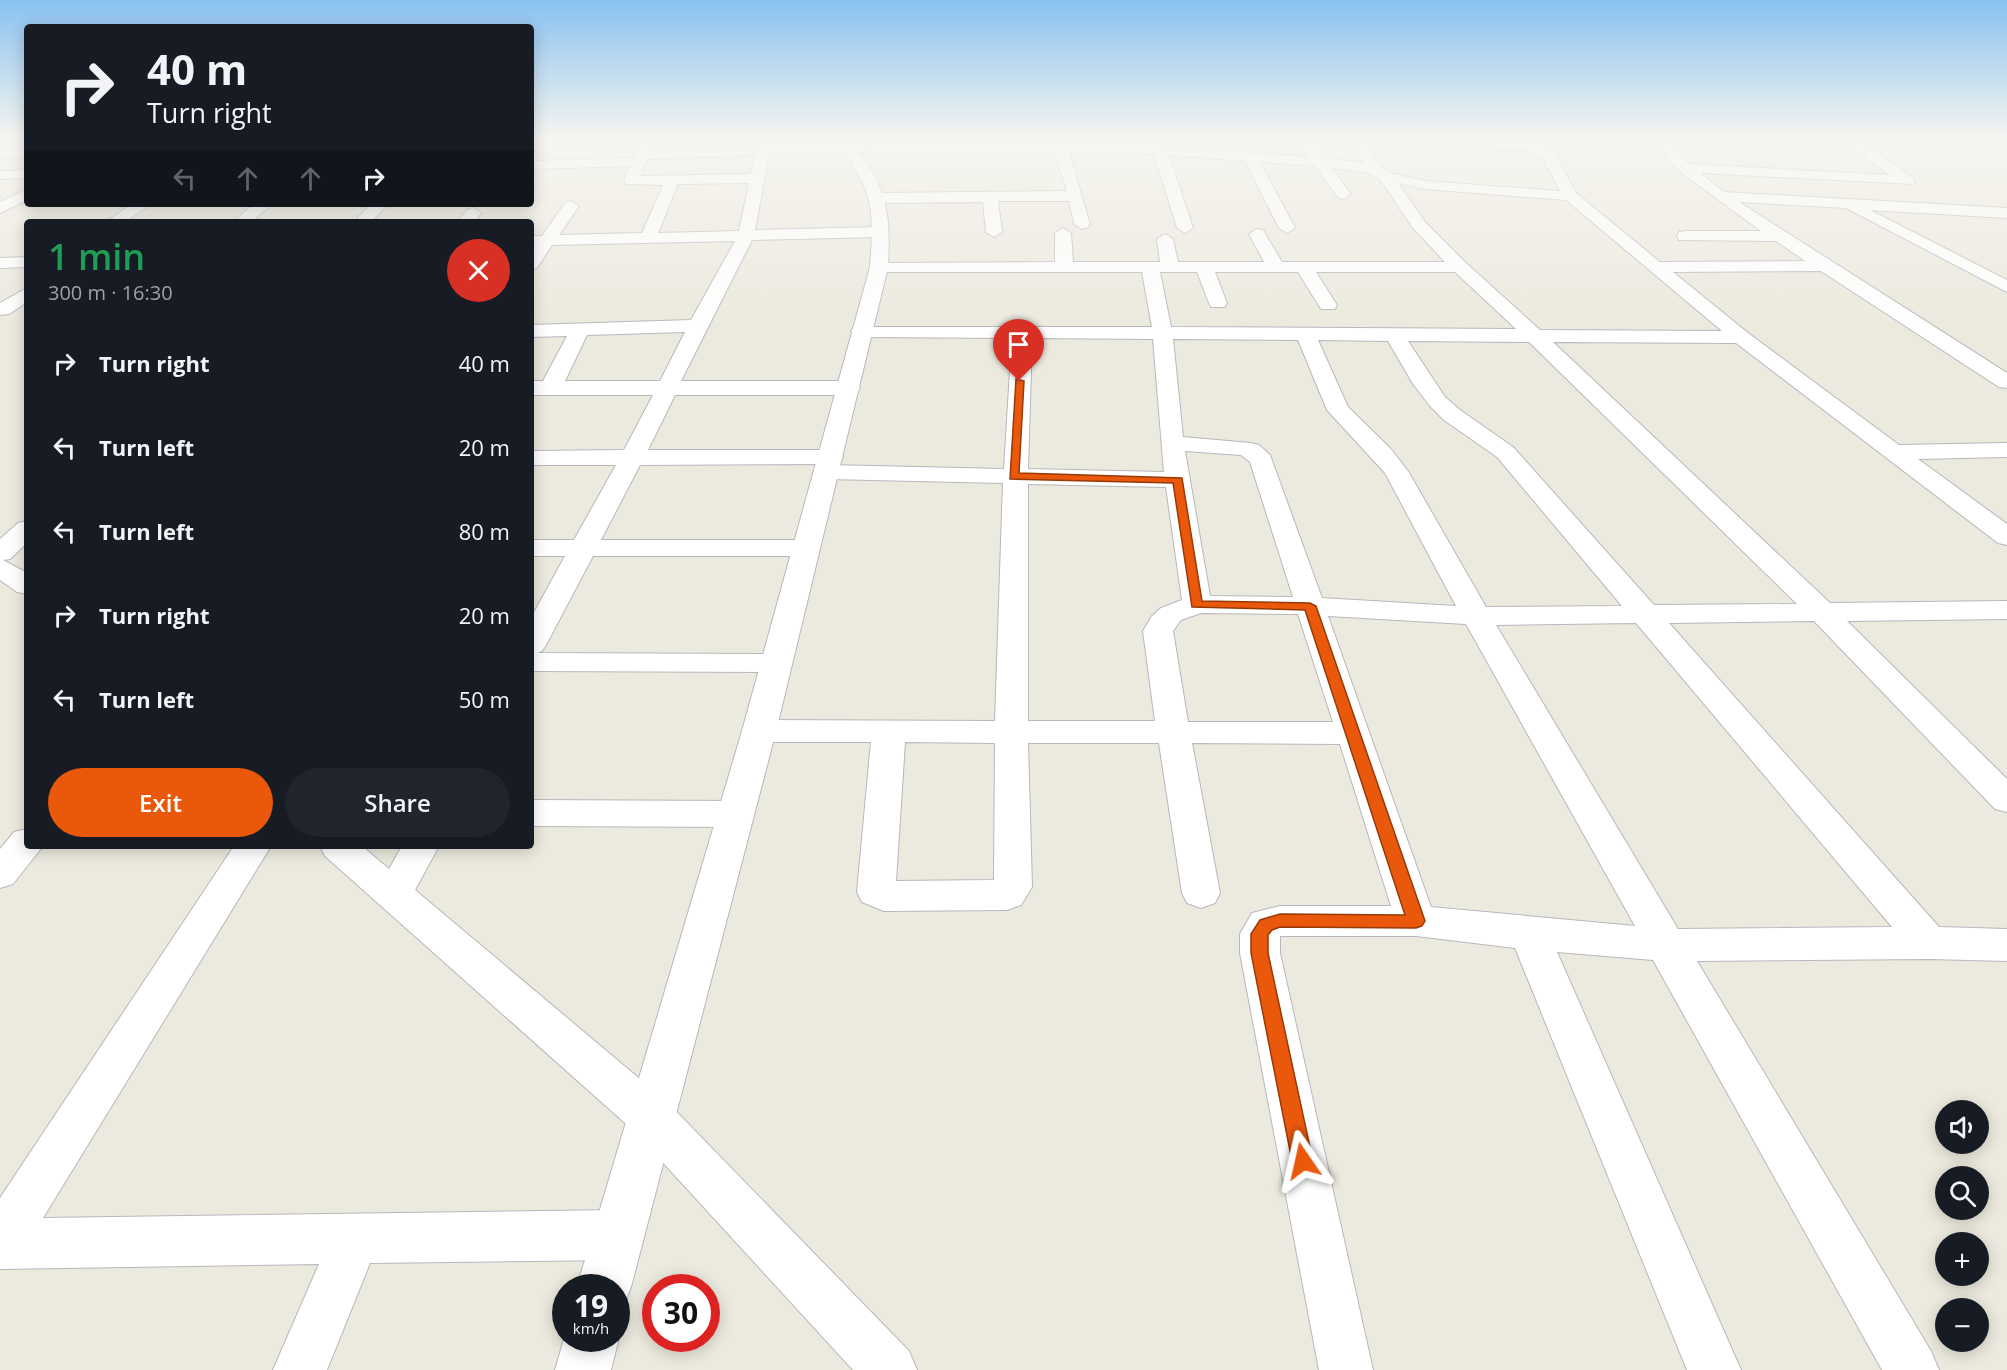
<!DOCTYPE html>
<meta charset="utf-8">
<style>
:root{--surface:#171b24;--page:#20242c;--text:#f1f3f6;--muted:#9ea1a6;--accent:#ea580c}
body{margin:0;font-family:"Open Sans",sans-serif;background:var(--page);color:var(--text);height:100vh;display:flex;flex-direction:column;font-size:22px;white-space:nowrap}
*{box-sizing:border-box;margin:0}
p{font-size:20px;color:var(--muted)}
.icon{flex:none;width:33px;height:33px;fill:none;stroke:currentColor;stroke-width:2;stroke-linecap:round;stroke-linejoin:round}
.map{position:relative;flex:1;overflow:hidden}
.side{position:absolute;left:24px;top:219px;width:510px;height:630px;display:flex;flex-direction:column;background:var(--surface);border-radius:6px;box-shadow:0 3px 15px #0003}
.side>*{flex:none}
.hud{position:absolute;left:24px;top:24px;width:510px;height:183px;border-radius:6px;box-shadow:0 3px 15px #0003;background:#171b24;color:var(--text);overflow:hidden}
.fabs{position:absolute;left:1935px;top:1100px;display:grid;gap:12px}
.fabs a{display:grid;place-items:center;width:54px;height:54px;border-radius:50%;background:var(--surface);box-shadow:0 3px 15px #0003;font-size:30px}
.speed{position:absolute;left:552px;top:1274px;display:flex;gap:12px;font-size:30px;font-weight:700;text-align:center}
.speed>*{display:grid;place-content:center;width:78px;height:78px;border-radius:50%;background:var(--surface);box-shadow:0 3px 15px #0003;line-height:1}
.speed small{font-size:15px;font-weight:400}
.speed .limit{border:9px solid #d22;background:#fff;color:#111}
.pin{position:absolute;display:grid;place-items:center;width:51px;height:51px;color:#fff;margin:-62px -26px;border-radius:50% 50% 50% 0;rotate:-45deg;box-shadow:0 0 6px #0007}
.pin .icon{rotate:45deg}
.me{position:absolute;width:66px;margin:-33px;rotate:349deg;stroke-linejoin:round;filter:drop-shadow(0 0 4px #0008)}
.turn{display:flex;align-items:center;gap:21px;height:126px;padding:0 24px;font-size:27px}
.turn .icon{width:78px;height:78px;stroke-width:2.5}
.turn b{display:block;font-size:42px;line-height:51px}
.lanes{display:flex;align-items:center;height:57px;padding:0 24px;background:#0003;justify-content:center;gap:30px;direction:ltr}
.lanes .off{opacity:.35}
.round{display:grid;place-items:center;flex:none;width:63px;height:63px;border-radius:32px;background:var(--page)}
.overview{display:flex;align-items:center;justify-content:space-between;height:102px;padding:0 24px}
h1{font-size:36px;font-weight:600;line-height:45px;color:#1e9e55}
.button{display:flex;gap:12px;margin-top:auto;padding:12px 24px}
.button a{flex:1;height:69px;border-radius:36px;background:var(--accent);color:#fff;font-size:24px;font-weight:600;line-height:69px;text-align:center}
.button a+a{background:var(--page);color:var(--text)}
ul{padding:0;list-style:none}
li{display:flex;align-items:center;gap:18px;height:84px;padding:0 24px}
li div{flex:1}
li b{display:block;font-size:22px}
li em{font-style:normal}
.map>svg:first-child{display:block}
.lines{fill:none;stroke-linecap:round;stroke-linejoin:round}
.street-casing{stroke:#b5b8bd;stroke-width:2}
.secondary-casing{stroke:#b5b9bf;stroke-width:2}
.street{fill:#fff;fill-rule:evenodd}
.secondary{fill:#fff;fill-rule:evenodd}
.route{fill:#ea580c;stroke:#983908;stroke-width:1.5}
</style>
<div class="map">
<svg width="2007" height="1370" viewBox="0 0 2007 1370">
<rect width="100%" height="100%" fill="#ece9de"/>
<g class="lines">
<defs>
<g id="street">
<polygon points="531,137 602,137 595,141 531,143"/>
<path d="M 644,137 L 657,138 L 651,150 L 849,143 L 1160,146 L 1309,157 L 1298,137 L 1312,137 L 1324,158 L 1364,163 L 1346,137 L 1360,137 L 1382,168 L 1390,173 L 1425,181 L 1560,191 L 1543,159 L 1528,151 L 1410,142 L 1403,138 L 1451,137 L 1510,141 L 1505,137 L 1522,137 L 1554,153 L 1576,193 L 1660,262 L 1805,261 L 1776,241 L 1679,240 L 1677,236 L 1679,232 L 1685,231 L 1761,231 L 1679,171 L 1647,137 L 1661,137 L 1689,164 L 1889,175 L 1837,137 L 1853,137 L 1912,177 L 1915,181 L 1913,184 L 1700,173 L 1724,192 L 2007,208 L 2007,218 L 1870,210 L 2007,280 L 2007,292 L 1846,208 L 1739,202 L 2007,373 L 2007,388 L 1999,387 L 1821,271 L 1673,272 L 1748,333 L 1899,445 L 2007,443 L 2007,457 L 1918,459 L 2007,524 L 2007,545 L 1998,543 L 1736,343 L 1553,342 L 1830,603 L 2007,601 L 2007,619 L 1847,621 L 2007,779 L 2007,812 L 1995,809 L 1814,621 L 1669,623 L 1939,927 L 2007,929 L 2007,961 L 1929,959 L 1697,961 L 1931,1351 L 1939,1370 L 1882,1370 L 1653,960 L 1557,952 L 1741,1370 L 1687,1370 L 1515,948 L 1416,936 L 1280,936 L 1280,953 L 1373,1370 L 1319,1370 L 1240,953 L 1240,934 L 1252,913 L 1280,906 L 1391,906 L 1340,744 L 1192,743 L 1220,893 L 1215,903 L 1201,908 L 1187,903 L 1182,893 L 1159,743 L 1028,743 L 1032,887 L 1021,905 L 1007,910 L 884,911 L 862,902 L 857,892 L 871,742 L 759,742 L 747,739 L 742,731 L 747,723 L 759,720 L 995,721 L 1003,483 L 827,479 L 818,477 L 815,472 L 818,467 L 827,465 L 1004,469 L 1012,338 L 861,337 L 854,335 L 851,331 L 854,327 L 1152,327 L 1142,272 L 879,272 L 873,271 L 870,267 L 873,263 L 1055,262 L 1055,233 L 1063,228 L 1071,233 L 1073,262 L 1160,262 L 1157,239 L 1165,234 L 1173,239 L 1178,262 L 1264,262 L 1249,234 L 1257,229 L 1263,230 L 1282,262 L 1445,262 L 1413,228 L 1380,179 L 1365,172 L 1331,168 L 1351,194 L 1343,199 L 1338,197 L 1315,166 L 1260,162 L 1295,228 L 1287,233 L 1279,228 L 1245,161 L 1169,155 L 1193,228 L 1185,233 L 1177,228 L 1154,154 L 1069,153 L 1090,224 L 1088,227 L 1082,229 L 1074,224 L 1069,201 L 998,201 L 1002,232 L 994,237 L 986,232 L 983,202 L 878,203 L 870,198 L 878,193 L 1067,191 L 1055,153 L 849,151 L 769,154 L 755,230 L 880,227 L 888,232 L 880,237 L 752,240 L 681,381 L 849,381 L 857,383 L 860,388 L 857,393 L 849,395 L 675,395 L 648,450 L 831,450 L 839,452 L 843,457 L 839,462 L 831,464 L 640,465 L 601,540 L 807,540 L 817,542 L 820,548 L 817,554 L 807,556 L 593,556 L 546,645 L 542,651 L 537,653 L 776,654 L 787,656 L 791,663 L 787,670 L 776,672 L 531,671 L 531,618 L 565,556 L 531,556 L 531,540 L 574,540 L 616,465 L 531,465 L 531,451 L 624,450 L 653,395 L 531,395 L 531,381 L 543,381 L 567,336 L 531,337 L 531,325 L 691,320 L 735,241 L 552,245 L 537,268 L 531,269 L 531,251 L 535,246 L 531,246 L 531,236 L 542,236 L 565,203 L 571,201 L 579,206 L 559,235 L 642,233 L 663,185 L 626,184 L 624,181 L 630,166 L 531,169 L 531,161 L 634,158 ZM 755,155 L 751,174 L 640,176 L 648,159 ZM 749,183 L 739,231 L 658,233 L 678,184 ZM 1398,183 L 1425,189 L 1566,200 L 1722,331 L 1540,330 L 1466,263 L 1425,222 ZM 1160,272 L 1197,272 L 1209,303 L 1211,307 L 1225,307 L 1227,303 L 1215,272 L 1298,272 L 1321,309 L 1335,309 L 1337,305 L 1316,272 L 1455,272 L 1516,329 L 1171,327 ZM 685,332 L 660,381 L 565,381 L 587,335 ZM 1032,338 L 1153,339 L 1164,472 L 1028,469 ZM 1173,339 L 1298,340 L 1327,410 L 1385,473 L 1456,606 L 1322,598 L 1270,455 L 1259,445 L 1251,443 L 1183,437 ZM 1318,340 L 1388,341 L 1413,384 L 1430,406 L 1444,420 L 1497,457 L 1622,606 L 1486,607 L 1408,471 L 1390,448 L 1348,407 ZM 1408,341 L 1529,342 L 1797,604 L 1654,605 L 1513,447 L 1460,410 L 1445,397 ZM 1185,451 L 1241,455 L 1250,462 L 1293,597 L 1210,596 ZM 1028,484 L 1166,487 L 1182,600 L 1161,608 L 1152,616 L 1143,631 L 1155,721 L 1028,721 ZM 1201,613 L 1298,614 L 1333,722 L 1188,722 L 1173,631 L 1181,620 ZM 1328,616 L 1466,624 L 1635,926 L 1431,907 ZM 1636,623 L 1892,927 L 1678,929 L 1496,625 ZM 905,742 L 995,743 L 994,880 L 896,881 Z"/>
<rect x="0" y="148" width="27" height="8"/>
<polygon points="27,170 27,178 0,179 0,171"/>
<polygon points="27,189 27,200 0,213 0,202"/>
<polygon points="132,204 151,204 125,222 106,222"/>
<polygon points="254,204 272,204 251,222 233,222"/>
<polygon points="371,204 388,204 371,222 354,222"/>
<polygon points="473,208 481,213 474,222 457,222 467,210"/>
<polygon points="27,257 27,267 0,268 0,258"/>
<polygon points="27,288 27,302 9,314 0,315 0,303"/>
<polygon points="27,521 27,543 10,559 3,560 27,573 27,594 17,592 0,580 0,539 18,523"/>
<polygon points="531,800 736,801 749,805 754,814 749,823 736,827 531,826"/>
<polygon points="27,829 27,846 43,846 13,884 0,888 0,849 14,832"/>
<polygon points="234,846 271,846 43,1218 617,1210 635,1218 642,1235 635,1252 617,1260 370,1263 327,1370 273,1370 319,1264 0,1269 0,1198"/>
<polygon points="320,846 362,846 389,869 402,846 439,846 415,890 666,1101 909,1351 917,1370 853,1370 634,1131 325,856"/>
</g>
<g id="secondary">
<path d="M 834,137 L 848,137 C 886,185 891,206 888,267 L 776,731 L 631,1287 L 623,1306 L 616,1309 L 616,1287 L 577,1287 L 742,731 L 870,267 C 875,202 872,190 834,137 Z"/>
<polygon points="566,1332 566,1338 616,1338 616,1332 619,1338 611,1370 555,1370"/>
</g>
</defs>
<!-- street casing -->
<use href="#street" class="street-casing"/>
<!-- secondary casing -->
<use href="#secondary" class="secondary-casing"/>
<!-- street -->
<use href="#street" class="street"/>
<!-- secondary -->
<use href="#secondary" class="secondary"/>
</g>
<!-- sky -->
<linearGradient id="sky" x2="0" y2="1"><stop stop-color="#89c1f1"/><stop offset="0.42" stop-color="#f6f5f0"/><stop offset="1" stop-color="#f6f5f0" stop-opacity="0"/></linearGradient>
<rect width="2007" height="329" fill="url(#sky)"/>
<!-- route -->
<polygon class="route" points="1016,379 1024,381 1019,473 1182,478 1202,601 1310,603 1316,606 1425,921 1422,926 1416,928 1280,927 1272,930 1268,935 1268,953 1313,1161 1310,1168 1303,1171 1295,1168 1292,1161 1251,953 1251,934 1260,920 1280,914 1405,915 1305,610 1192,607 1173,483 1010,479"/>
</svg>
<div class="fabs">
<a><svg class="icon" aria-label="sound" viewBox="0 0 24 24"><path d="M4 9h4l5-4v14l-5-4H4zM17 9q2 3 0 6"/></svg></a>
<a><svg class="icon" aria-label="search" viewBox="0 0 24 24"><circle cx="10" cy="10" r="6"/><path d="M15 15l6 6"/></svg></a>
<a>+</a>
<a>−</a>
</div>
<div class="speed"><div>19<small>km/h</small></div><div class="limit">30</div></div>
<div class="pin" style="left:1019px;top:381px;background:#d93025"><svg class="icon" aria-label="arrive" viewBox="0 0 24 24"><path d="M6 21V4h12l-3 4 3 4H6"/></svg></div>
<svg class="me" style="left:1303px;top:1161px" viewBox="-20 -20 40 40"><path d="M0-17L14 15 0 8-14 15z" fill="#ea580c" stroke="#fff" stroke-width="4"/></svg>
<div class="hud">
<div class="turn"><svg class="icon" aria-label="right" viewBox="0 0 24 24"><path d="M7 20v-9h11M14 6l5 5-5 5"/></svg><div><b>40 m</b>Turn right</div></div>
<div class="lanes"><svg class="icon off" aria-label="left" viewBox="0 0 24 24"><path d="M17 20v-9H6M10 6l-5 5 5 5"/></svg><svg class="icon off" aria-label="ahead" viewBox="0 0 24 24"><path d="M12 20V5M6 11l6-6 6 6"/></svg><svg class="icon off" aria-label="ahead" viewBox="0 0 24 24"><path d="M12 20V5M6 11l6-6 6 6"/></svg><svg class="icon" aria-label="right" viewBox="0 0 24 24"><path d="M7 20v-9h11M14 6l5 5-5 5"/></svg></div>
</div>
<section class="side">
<div class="overview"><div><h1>1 min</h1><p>300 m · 16:30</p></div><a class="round" style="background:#d93025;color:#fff"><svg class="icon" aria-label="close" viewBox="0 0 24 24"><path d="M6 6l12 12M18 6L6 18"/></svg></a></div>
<ul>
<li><svg class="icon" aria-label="right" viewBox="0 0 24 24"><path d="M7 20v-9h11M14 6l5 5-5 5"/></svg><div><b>Turn right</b></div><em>40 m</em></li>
<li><svg class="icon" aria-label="left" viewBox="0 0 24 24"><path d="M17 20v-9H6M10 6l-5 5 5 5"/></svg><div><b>Turn left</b></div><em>20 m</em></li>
<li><svg class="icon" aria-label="left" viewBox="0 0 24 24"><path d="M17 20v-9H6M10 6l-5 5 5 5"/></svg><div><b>Turn left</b></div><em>80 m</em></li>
<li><svg class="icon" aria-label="right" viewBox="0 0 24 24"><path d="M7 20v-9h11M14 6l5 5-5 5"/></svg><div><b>Turn right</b></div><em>20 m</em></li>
<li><svg class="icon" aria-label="left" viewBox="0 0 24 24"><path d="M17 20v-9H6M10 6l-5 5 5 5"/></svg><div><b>Turn left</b></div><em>50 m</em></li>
</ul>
<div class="button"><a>Exit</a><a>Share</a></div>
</section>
</div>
